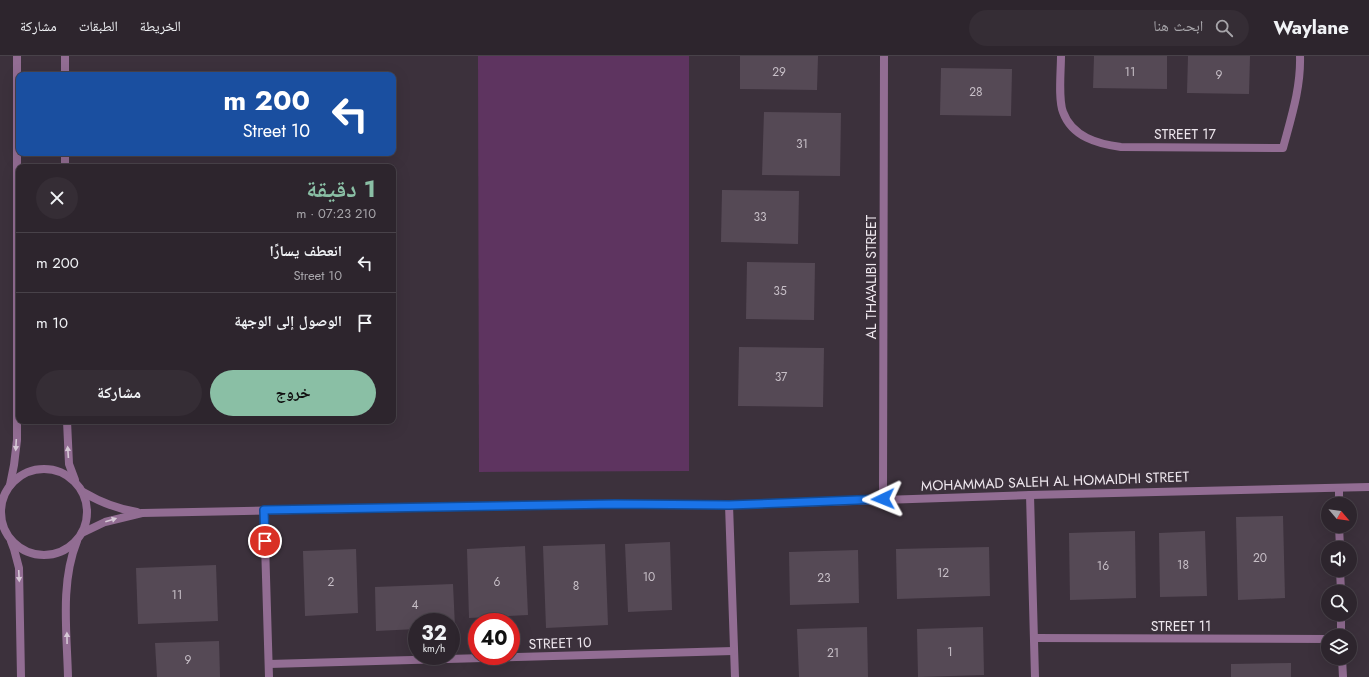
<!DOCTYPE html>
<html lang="ar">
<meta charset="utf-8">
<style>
:root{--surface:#2d252d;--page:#352d35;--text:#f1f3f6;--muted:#a7a5aa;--line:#484249;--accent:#8abfa5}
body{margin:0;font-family:Jost,"Noto Naskh Arabic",sans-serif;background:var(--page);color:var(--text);direction:rtl;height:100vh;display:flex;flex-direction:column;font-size:15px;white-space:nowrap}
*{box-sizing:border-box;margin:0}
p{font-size:13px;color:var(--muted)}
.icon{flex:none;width:22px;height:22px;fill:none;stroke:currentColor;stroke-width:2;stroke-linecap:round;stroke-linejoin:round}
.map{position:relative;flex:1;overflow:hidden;direction:ltr}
.sheet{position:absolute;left:16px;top:108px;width:380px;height:260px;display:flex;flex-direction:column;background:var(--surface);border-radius:8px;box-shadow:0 4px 16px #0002,0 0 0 1px var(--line);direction:rtl}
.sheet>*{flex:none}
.banner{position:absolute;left:16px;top:16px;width:380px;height:84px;border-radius:8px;box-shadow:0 4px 16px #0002,0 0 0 1px var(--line);direction:rtl;background:#1a4fa0;color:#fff;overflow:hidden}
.needle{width:26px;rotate:119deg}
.buttons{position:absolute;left:1321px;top:441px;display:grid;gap:8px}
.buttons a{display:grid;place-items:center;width:36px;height:36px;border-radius:50%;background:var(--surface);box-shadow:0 4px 16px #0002,0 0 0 1px var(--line);font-size:20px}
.speed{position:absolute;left:408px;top:557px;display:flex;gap:8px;font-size:20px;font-weight:700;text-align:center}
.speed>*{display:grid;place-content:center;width:52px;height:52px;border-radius:50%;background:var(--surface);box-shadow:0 4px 16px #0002,0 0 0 1px var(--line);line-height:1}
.speed small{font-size:10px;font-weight:400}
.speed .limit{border:6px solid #d22;background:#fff;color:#111}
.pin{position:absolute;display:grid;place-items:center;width:34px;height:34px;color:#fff;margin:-17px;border:2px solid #fff;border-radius:50%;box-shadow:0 1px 4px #0007}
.me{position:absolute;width:44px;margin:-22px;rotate:268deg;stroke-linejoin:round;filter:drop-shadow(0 0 3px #0008)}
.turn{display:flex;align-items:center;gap:14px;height:84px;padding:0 20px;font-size:18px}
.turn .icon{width:52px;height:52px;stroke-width:2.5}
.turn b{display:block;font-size:28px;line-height:34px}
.round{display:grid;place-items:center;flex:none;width:42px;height:42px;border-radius:21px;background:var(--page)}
.headline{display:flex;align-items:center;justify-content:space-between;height:68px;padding:0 20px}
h1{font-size:24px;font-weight:700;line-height:30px;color:var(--accent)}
.button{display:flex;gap:8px;margin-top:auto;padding:8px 20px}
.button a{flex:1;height:46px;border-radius:24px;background:var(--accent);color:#111;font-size:16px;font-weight:700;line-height:46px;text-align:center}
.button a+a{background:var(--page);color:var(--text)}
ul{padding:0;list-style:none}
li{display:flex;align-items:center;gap:12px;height:60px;padding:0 20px;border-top:1px solid var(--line)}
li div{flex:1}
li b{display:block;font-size:15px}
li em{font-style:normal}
header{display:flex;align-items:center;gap:24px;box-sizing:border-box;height:56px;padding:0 20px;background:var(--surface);border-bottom:1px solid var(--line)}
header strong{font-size:19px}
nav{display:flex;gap:22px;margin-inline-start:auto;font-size:14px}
.search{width:280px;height:36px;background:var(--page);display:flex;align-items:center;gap:10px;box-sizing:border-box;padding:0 14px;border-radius:22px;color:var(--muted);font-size:15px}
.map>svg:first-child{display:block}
.green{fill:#5e3460}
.building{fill:#554955}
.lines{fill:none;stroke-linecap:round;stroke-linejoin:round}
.minor{stroke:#926d93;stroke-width:8}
.tertiary{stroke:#926d93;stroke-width:8}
.oneway{fill:#d6c8d6}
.route-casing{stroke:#114b97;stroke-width:10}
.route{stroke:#1a73e8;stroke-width:7}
.labels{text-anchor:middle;stroke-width:4;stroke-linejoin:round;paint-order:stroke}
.number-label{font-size:12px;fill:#c7bfc7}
.street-label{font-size:14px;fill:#ede6ed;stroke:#3c313c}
</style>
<header>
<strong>Waylane</strong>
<div class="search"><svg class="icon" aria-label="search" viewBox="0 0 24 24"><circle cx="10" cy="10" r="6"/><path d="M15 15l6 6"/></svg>ابحث هنا</div>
<nav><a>الخريطة</a><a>الطبقات</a><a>مشاركة</a></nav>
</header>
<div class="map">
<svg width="1369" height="621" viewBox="0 0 1369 621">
<rect width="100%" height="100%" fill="#3c313c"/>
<!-- green -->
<polygon class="green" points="478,0 689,0 689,415 479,416"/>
<!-- building -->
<g class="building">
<polygon points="740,0 818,0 817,34 740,33"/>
<polygon points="1094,0 1167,0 1167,33 1093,32"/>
<polygon points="1188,0 1250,0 1249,38 1187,37"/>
<polygon points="941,12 1012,13 1011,60 940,59"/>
<polygon points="764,56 841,57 840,120 762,119"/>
<polygon points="722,134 799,135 798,188 721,186"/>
<polygon points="747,206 815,207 814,264 746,263"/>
<polygon points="739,291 824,292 823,351 738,350"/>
<polygon points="1283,460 1285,542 1238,544 1236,461"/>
<polygon points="1135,475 1136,542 1070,544 1069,477"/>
<polygon points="1205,475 1207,540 1160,541 1159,477"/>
<polygon points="670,486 672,554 628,556 625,488"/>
<polygon points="605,488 608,569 546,572 543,490"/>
<polygon points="525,490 528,559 469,562 467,493"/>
<polygon points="989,491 990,540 897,543 896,493"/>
<polygon points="356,493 358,557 305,560 303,495"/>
<polygon points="858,494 859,547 790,549 789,496"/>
<polygon points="216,509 218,565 138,568 136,512"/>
<polygon points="453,528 455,571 451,572 451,566 417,566 417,573 376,575 375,531"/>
<polygon points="867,571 868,621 799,621 797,573"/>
<polygon points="983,571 984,619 918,621 917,573"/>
<polygon points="219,585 220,621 157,621 155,587"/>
<polygon points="1291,607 1291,621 1231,621 1231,608"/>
</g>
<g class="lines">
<!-- minor -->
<g class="minor">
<path d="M 1061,0 C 1061,15 1058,43 1063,56 C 1072,81 1098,88 1121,91 L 1283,92 C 1291,62 1301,32 1300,0"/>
<polyline points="1339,432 1339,448"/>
<polyline points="1030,439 1035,621"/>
<polyline points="883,443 884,0"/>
<polyline points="729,449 735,621"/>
<polyline points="264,454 269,621"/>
<polyline points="1339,470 1340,492"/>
<polyline points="1340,514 1341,536"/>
<polyline points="1341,558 1341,580"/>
<polyline points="1034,582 1328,583"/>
<polyline points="1342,602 1343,621"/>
<polyline points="269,608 733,595"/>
</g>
<!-- tertiary -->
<g class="tertiary">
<polyline points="65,0 65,19"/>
<polyline points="65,97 65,111"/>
<polyline points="67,365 69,408 75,424"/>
<circle cx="44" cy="456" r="43"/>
<polyline points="10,429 14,409 17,384 17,0"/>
<path d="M 83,436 C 100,446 117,453 137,456"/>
<polyline points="82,477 105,466 142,457 615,448 729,449 1030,439 1369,431"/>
<polyline points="11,485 14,493 19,512 21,621"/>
<path d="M 68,621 C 67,577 60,527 77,485"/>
</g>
</g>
<!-- one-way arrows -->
<defs><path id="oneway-solid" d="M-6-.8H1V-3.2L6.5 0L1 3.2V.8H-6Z"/></defs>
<g class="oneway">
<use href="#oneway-solid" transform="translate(16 389) rotate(93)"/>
<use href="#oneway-solid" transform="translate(68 396) rotate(-94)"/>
<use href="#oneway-solid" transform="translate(111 464) rotate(-18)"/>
<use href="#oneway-solid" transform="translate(19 520) rotate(87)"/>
<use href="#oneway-solid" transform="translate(67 582) rotate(-91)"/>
</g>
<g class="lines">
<defs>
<polyline id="route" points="265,485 264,454 615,448 729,449 883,443"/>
</defs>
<!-- route casing -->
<use href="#route" class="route-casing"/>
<!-- route -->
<use href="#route" class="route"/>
</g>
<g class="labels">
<!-- number labels -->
<g class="number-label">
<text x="779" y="20">29</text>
<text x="1130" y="20">11</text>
<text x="1219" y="23">9</text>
<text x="976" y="40">28</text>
<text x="802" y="92">31</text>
<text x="760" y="165">33</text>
<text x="780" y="239">35</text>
<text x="781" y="325">37</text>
<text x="1260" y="506">20</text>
<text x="1183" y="513">18</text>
<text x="1103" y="514">16</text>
<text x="943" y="521">12</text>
<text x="649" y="525">10</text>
<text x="824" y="526">23</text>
<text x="331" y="530">2</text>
<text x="497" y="530">6</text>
<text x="576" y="534">8</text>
<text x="177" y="543">11</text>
<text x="415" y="553">4</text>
<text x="950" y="600">1</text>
<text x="833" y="601">21</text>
<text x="188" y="608">9</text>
</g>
<!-- street labels -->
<g class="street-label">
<text x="1185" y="83">STREET 17</text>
<text transform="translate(871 221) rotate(-90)" y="5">AL THA'ALIBI STREET</text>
<text transform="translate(1055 425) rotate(-2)" y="5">MOHAMMAD SALEH AL HOMAIDHI STREET</text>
<text x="1181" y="575">STREET 11</text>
<text transform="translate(560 587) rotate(-2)" y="5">STREET 10</text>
</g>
</g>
</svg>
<div class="buttons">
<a><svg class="needle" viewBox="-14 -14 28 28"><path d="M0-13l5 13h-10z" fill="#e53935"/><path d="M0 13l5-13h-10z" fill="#a7a5aa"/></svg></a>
<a><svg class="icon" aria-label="sound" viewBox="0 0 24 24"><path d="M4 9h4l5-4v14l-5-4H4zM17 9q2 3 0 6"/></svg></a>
<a><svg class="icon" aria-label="search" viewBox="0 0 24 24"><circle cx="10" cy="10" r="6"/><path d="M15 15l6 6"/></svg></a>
<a><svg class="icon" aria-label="layers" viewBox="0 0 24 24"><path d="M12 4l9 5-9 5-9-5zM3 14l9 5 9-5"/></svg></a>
</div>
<div class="speed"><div>32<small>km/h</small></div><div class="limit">40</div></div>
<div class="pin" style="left:265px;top:485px;background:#d93025"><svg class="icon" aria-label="arrive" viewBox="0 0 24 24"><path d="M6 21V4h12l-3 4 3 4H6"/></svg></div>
<svg class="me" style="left:883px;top:443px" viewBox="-20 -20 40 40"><path d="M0-17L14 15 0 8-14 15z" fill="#1a73e8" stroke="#fff" stroke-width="4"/></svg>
<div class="banner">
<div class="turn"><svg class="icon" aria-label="left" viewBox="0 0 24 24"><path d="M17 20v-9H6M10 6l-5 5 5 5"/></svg><div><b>200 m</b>Street 10</div></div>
</div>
<section class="sheet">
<div class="headline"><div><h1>1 دقيقة</h1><p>210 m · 07:23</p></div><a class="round"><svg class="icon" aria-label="close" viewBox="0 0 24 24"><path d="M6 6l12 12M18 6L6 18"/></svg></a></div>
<ul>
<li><svg class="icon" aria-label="left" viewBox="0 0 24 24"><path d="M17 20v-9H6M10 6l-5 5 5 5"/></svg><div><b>انعطف يسارًا</b><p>Street 10</p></div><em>200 m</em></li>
<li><svg class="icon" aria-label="arrive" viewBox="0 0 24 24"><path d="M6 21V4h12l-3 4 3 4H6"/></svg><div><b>الوصول إلى الوجهة</b></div><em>10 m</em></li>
</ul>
<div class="button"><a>خروج</a><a>مشاركة</a></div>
</section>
</div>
